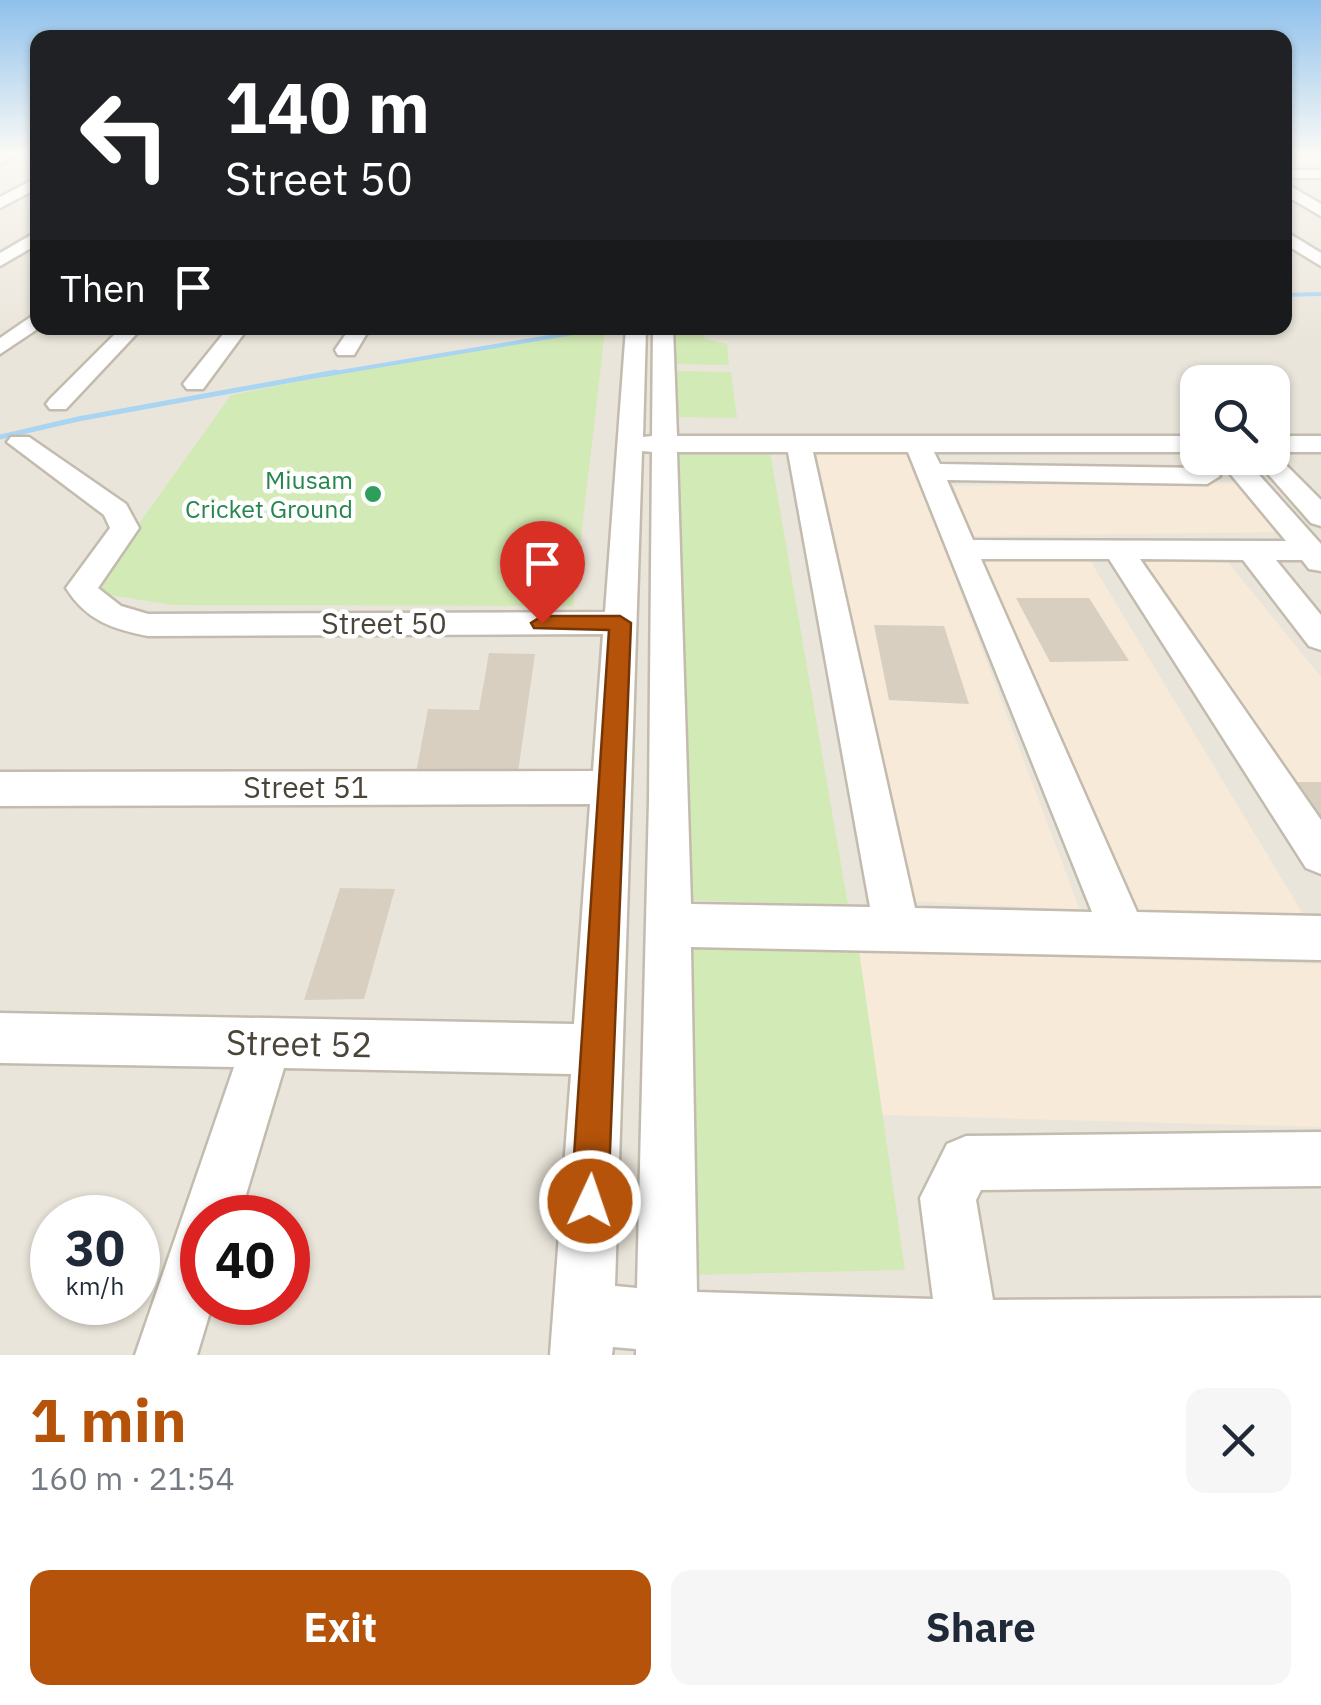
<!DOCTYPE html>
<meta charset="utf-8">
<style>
:root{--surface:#fff;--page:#f6f6f7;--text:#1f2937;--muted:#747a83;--accent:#b45309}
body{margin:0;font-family:"IBM Plex Sans",sans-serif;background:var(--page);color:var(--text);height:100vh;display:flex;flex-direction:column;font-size:38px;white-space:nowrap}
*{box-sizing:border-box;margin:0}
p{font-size:32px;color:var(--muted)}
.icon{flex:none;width:55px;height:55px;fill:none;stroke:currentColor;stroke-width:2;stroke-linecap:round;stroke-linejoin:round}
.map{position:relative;height:1355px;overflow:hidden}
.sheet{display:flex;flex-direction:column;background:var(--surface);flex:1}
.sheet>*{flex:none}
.guide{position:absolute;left:30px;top:30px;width:1262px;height:305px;border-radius:20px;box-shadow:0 2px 8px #0004;background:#202124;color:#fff;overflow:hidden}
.controls{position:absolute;left:1180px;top:365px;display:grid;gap:20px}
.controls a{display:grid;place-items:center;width:110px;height:110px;border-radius:20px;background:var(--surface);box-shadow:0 2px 8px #0004;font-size:50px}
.speed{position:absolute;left:30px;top:1195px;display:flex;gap:20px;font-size:50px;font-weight:700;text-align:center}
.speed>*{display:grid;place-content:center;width:130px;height:130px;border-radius:50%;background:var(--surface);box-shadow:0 2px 8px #0004;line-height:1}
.speed small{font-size:25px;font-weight:400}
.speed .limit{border:15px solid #d22;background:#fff;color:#111}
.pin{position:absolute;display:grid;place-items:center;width:85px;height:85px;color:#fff;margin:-102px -42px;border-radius:50% 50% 50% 0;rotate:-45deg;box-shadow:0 0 10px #0007}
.pin .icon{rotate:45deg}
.me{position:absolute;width:110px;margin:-55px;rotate:3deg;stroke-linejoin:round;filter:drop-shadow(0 0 8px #0008)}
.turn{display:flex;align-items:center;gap:35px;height:210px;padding:0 30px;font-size:45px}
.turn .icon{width:130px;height:130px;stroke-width:2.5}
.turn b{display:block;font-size:70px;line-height:85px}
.then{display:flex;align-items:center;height:95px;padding:0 30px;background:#0003;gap:20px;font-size:38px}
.round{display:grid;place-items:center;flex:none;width:105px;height:105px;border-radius:20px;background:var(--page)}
.headline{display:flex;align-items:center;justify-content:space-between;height:170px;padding:0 30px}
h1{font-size:60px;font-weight:700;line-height:75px;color:var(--accent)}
.primary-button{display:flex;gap:20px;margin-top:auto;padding:20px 30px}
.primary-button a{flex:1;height:115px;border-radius:20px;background:var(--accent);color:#fff;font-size:40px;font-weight:700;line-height:115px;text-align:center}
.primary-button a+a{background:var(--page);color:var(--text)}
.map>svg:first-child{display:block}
.residential{fill:#eae5da;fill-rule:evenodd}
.commercial{fill:#f7ead8}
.green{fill:#d2eab5}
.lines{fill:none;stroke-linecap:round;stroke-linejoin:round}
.stream-far1{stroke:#a9d4f2;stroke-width:4}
.stream{stroke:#a9d4f2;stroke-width:5}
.building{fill:#d8cfc1}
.minor-casing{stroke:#c2bbae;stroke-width:5}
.minor{fill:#fff;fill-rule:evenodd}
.route{fill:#b45309;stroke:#753606;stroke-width:2.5}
.leisure-dot{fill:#2e9e5b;stroke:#fff;stroke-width:4}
.labels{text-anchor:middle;stroke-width:9;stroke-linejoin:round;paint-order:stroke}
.far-leisure-label{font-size:25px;fill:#27864d;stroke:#fff;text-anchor:end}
.street-label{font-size:30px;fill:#4b4439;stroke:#fff}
.near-street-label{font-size:35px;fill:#4b4439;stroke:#fff}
</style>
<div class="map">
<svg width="1321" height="1355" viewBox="0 0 1321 1355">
<rect width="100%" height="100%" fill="#f6f3ec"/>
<!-- residential -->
<path class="residential" d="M 0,152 L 37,152 L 38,328 L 1285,328 L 1285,152 L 1321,152 L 1321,1355 L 0,1355 ZM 1198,382 L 1272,382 L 1272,458 L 1198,458 ZM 52,1218 L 138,1218 L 138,1302 L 52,1302 ZM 202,1218 L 288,1218 L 288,1302 L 202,1302 Z"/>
<!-- commercial -->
<g class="commercial">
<polygon points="816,452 908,452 1080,910 913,901"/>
<polygon points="1237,482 1282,532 973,536 953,486"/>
<polygon points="1138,555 1223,556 1321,677 1321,782 1293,782"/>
<polygon points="981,557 1088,557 1303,914 1138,911"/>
<polygon points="859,952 1321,964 1321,1127 882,1115"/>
</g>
<!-- green -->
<g class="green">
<polygon points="671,328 703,328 705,339 727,344 729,365 671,364"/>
<polygon points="605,331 573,606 173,605 90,592 231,395 446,352"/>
<polygon points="672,371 731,372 737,418 672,417"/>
<polygon points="673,451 770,452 848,905 682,900"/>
<polygon points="684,933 857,937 905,1270 688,1275"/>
</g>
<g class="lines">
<!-- stream-far1 -->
<g class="stream-far1">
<polyline points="1285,295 1321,294"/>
<polyline points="323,375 603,328"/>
</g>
<!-- stream -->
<polyline class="stream" points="0,437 78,419 336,372"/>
</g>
<!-- building -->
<g class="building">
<polygon points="1016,598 1089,598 1129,661 1050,662"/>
<polygon points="874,625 944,626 969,704 889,700"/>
<polygon points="489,653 535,654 518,772 416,773 428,709 479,710"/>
<polygon points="1293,782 1321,782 1321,829"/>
<polygon points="340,888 395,889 364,999 304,1000"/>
</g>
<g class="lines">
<defs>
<g id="minor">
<polygon points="6,152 23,152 0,164 0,155"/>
<rect x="1285" y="170" width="36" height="8"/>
<polygon points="38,177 38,188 0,208 0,197"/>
<polygon points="1285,183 1321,204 1321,216 1285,195"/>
<polygon points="38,231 38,244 0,266 0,253"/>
<polygon points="1285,231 1321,253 1321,266 1285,244"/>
<polygon points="38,312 39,328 0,354 0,338"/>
<polygon points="121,328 142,328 66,409 50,409 46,404 50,399"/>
<polygon points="228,328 248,328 203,389 187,389 183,384"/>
<polygon points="350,328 370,328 354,355 338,355 335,350"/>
<path d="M 626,328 L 646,328 L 643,437 L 652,436 L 653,328 L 673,328 L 677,436 L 1198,436 L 1198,452 L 934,452 L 940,464 L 1207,468 L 1220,476 L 1207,484 L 947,480 L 973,540 L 1286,541 L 1217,458 L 1244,458 L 1321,544 L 1321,571 L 1309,569 L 1302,560 L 1276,560 L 1321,615 L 1321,650 L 1309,646 L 1243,560 L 1140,559 L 1321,820 L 1321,874 L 1306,868 L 1109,559 L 981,559 L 1137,912 L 1321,916 L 1321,960 L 691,947 L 697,1292 L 933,1299 L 920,1198 L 947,1144 L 966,1136 L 1321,1132 L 1321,1186 L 981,1190 L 976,1200 L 993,1300 L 1321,1298 L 1321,1355 L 636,1355 L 636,1349 L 613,1347 L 612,1355 L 550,1355 L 571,1074 L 284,1068 L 239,1218 L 202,1218 L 202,1302 L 213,1302 L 197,1355 L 135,1355 L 234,1067 L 0,1063 L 0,1013 L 574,1024 L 590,804 L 0,806 L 0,772 L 593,771 L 603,634 L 148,636 C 112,629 86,620 66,588 L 110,528 L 104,515 L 7,442 L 11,437 L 29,437 L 126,504 L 139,528 L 98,588 L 121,606 L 148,614 L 605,612 ZM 642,451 L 652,452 L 649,800 L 637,1288 L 615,1286 ZM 677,452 L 788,452 L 870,907 L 691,904 ZM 813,452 L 908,452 L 1092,912 L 915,908 Z"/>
<polygon points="1272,436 1321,436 1321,452 1273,452 1321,500 1321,526 1311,523 1254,458 1272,458"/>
</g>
</defs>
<!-- minor casing -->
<use href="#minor" class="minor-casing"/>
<!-- minor -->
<use href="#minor" class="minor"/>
</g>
<!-- sky -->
<linearGradient id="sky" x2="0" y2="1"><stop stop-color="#8fc1ec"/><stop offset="0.45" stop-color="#fbfaf6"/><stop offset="1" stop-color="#fbfaf6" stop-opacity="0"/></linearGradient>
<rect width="1321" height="341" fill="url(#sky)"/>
<!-- route -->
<polygon class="route" points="542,616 620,616 631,623 608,1201 602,1214 590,1219 577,1214 571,1201 609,630 534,628 531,623"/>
<!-- markers -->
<circle class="leisure-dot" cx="373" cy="494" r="10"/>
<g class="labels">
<!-- far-leisure labels -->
<g class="far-leisure-label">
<text x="353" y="489">Miusam<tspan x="353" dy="29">Cricket Ground</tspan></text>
</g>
<!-- street labels -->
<g class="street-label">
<text x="384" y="634">Street 50</text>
<text x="306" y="798">Street 51</text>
</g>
<!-- near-street labels -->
<g class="near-street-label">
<text transform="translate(299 1044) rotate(1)" y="12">Street 52</text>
</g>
</g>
</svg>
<div class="controls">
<a><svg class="icon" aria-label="search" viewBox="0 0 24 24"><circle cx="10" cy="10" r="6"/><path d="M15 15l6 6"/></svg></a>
</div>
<div class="speed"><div>30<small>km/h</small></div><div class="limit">40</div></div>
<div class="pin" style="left:542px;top:623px;background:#d93025"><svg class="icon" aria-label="arrive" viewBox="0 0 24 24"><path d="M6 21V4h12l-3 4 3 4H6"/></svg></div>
<svg class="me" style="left:590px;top:1201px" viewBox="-20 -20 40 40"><circle r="17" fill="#b45309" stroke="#fff" stroke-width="3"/><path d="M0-11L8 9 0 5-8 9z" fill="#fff"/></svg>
<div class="guide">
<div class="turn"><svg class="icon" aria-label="left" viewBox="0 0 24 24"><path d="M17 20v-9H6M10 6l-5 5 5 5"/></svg><div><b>140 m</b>Street 50</div></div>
<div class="then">Then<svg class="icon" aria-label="arrive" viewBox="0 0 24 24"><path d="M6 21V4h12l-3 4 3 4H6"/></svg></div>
</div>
</div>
<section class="sheet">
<div class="headline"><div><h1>1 min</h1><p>160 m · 21:54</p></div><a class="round"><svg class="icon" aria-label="close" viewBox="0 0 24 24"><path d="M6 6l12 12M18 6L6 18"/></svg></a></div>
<div class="primary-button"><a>Exit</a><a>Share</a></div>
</section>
